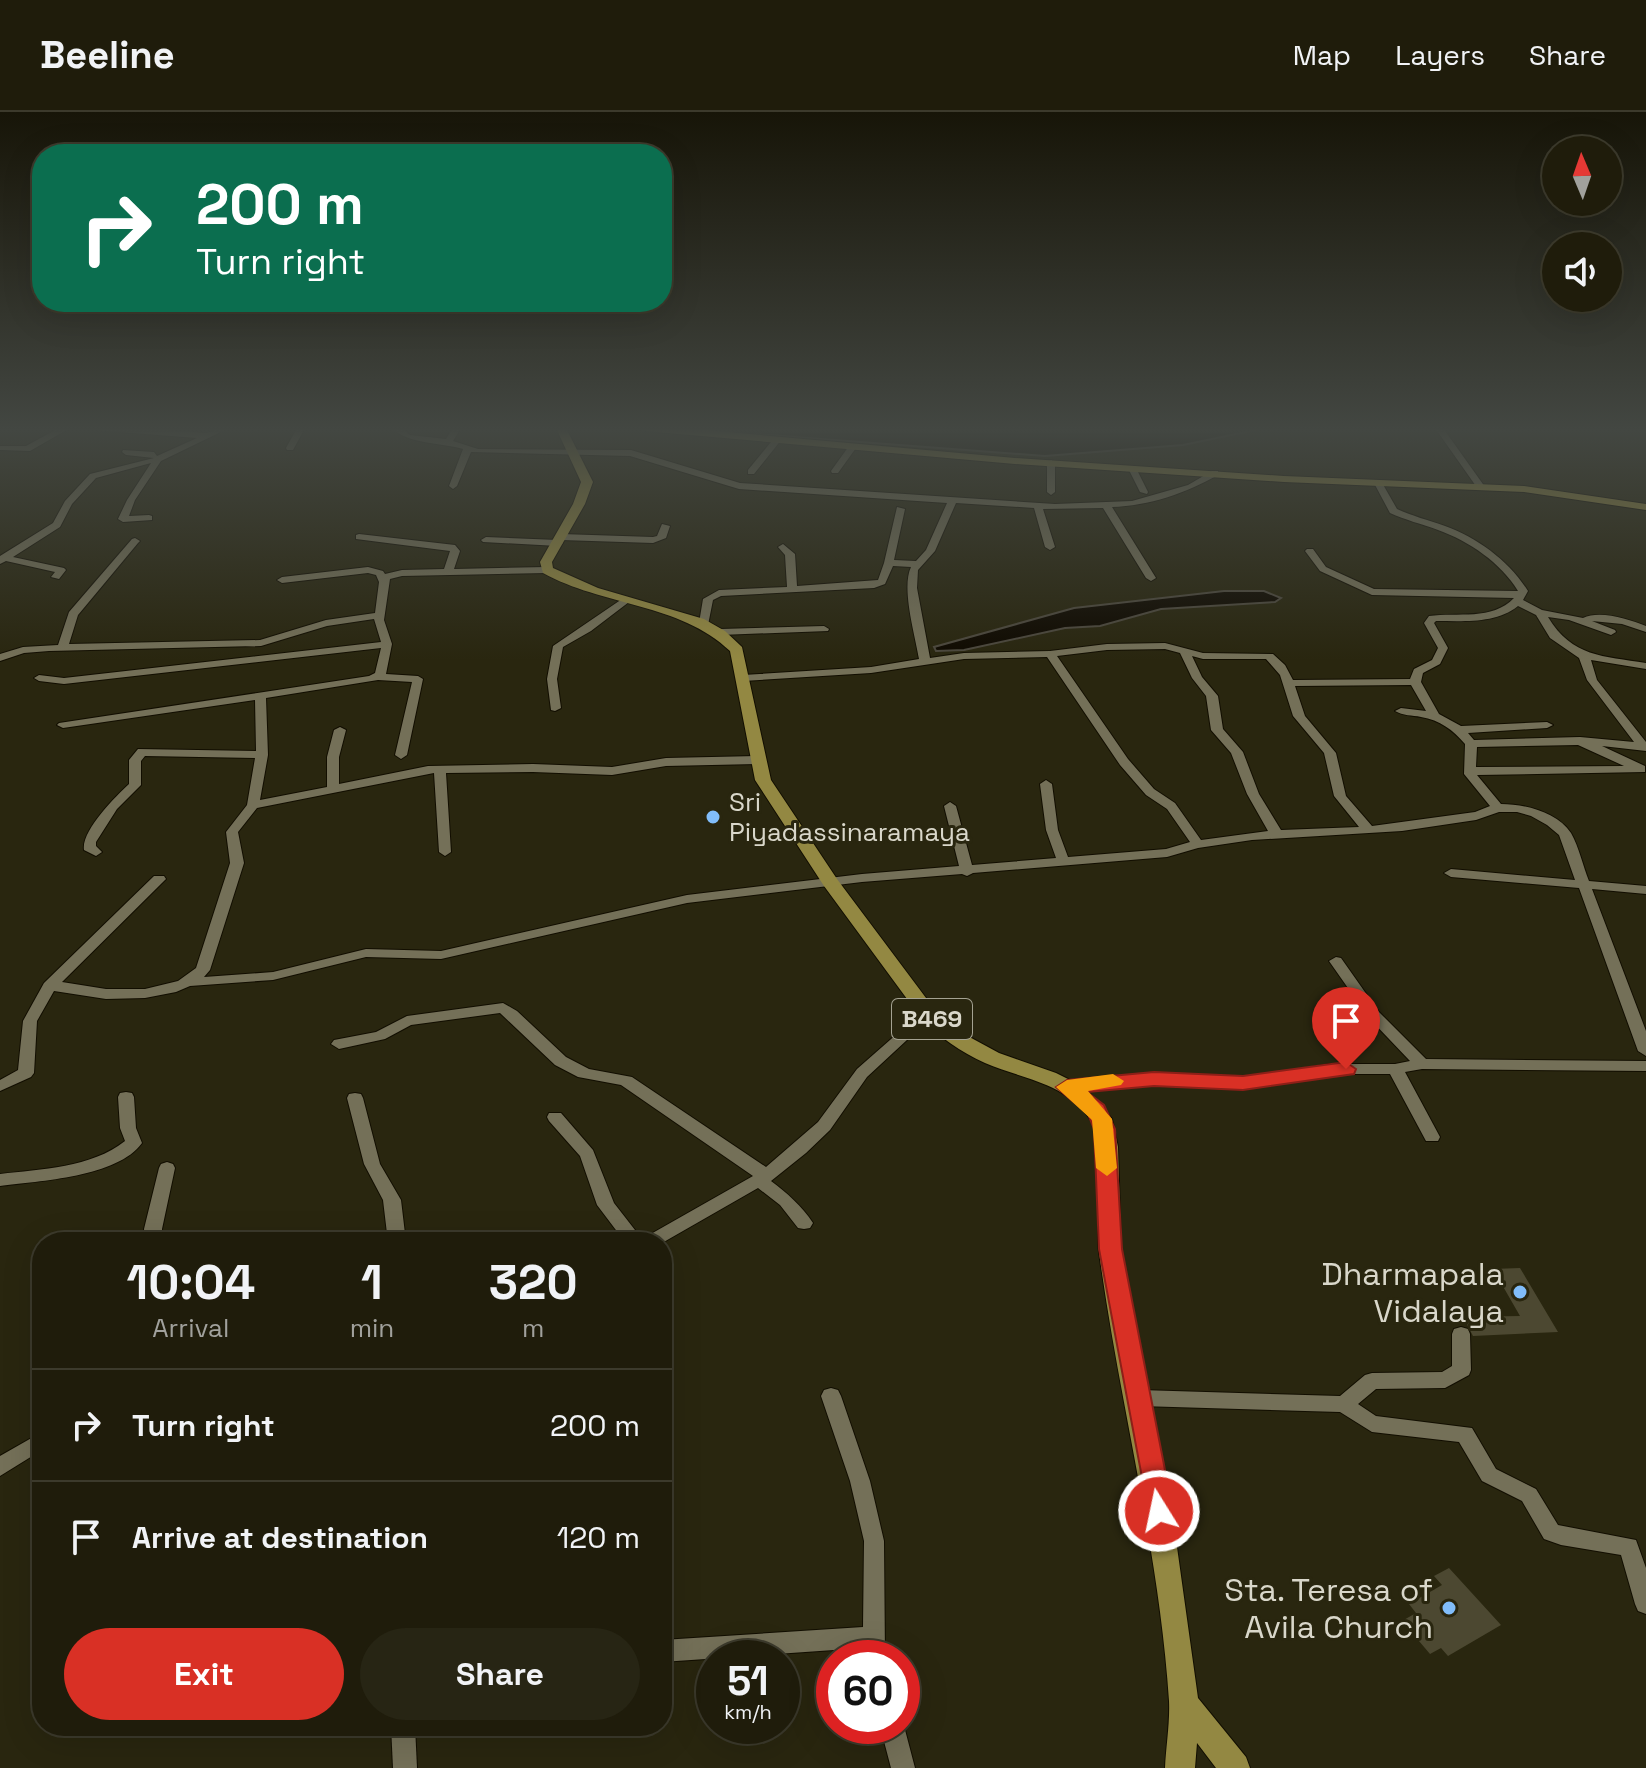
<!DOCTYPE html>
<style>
:root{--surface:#1f1c0b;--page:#272514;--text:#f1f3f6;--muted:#a1a19d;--line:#3c3a2c;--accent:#d93025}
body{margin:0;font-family:"Space Grotesk",sans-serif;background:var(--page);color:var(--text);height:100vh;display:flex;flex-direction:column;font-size:30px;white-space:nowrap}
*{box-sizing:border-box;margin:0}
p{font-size:26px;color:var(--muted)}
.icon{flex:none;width:44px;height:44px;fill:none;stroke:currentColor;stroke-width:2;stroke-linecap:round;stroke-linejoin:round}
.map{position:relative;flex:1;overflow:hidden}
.side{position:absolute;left:32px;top:1120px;width:640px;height:504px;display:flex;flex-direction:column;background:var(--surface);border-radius:32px;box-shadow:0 8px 32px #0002,0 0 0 2px var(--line)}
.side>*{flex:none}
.top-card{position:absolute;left:32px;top:32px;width:640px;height:168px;border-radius:32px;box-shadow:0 8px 32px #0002,0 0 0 2px var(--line);background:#0b6e4f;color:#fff;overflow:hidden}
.needle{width:52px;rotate:358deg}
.fabs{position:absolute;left:1542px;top:24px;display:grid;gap:16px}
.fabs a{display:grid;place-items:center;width:80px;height:80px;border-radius:50%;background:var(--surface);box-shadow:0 8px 32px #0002,0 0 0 2px var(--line);font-size:40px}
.speed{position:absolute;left:696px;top:1528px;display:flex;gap:16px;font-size:40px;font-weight:700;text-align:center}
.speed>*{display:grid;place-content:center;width:104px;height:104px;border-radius:50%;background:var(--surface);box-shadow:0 8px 32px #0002,0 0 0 2px var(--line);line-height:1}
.speed small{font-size:20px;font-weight:400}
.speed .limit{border:12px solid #d22;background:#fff;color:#111}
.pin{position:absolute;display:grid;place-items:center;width:68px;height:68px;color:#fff;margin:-82px -34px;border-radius:50% 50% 50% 0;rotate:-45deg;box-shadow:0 0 8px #0007}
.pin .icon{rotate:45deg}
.me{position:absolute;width:88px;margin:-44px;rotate:350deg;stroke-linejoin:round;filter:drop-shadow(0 0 6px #0008)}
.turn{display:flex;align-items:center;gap:28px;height:168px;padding:0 32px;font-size:36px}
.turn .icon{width:104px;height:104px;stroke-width:2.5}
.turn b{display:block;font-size:56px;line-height:68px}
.eta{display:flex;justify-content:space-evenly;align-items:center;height:136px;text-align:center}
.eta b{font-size:48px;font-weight:800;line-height:56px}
.cta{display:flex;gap:16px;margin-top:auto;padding:16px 32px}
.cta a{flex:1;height:92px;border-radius:48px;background:var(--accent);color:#fff;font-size:32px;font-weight:800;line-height:92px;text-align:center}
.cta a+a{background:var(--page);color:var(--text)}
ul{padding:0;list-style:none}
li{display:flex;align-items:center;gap:24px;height:112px;padding:0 32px;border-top:2px solid var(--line)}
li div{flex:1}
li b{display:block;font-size:30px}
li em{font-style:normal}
header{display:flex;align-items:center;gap:48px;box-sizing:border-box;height:112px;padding:0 40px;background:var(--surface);border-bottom:2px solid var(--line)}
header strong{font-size:38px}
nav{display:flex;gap:44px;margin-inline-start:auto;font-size:28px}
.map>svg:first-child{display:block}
.water{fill:#0f0a00;stroke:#4c483d;stroke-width:2}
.building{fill:#4c4831}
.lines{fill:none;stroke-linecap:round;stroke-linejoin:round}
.minor-casing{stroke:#120e00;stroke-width:2}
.major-casing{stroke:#120e00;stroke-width:2}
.minor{fill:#747058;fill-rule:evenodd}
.major{fill:#938842;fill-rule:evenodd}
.route{fill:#d93025;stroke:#8d1f18;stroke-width:2}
.slow{fill:#f59e0b}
.poi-dot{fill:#81bdfa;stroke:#29260f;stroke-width:3}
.labels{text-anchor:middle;stroke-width:6;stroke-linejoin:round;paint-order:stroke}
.shield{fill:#29260f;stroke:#a4a292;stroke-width:2}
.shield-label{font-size:24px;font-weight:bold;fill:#d9d7ca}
.poi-label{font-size:26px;fill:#d9d7ca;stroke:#29260f;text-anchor:start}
.near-poi-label{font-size:32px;fill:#d9d7ca;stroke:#29260f;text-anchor:end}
</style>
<header>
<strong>Beeline</strong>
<nav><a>Map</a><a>Layers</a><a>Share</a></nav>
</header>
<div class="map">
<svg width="1646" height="1656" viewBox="0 0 1646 1656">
<rect width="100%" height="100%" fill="#29260f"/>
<!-- water -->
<g class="water">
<polygon points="675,316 1265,316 1183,333 1045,344"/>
<polygon points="1224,479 1264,479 1281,486 1275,490 1161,497 1100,514 1065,516 964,538 936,539 934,535 1074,496"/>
</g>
<!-- building -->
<g class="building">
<polygon points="1520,1156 1558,1220 1473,1224 1463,1205 1520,1204 1493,1157"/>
<polygon points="1449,1456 1501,1513 1448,1544 1441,1536 1430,1542 1402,1509 1416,1501 1409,1492 1442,1473 1434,1464"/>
</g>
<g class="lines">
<defs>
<g id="minor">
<polygon points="59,316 70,316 30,339 0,338 0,334 26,334"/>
<polygon points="90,316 133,316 207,321 218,316 229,316 161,349 135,388 129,404 149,403 152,404 152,408 123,410 118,407 127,388 151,351 96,366 72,392 60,415 13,445 64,456 66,458 59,467 51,465 55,460 6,449 0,452 0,444 53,411 65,389 90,362 154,346 126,343 122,340 123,338 154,340 157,344 197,326 94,318"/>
<polygon points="297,316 305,316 293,338 287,338 286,336"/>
<path d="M 391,316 L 401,316 L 410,323 L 446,327 L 453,316 L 461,316 L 453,329 L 478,337 L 631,338 L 740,371 L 1055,392 L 1132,389 L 1188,373 L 1212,359 L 1218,359 L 1218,363 C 1186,381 1149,394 1112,395 L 1156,466 L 1151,469 L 1146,466 L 1103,396 L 1043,397 L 1055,435 L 1050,438 L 1045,435 L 1034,396 L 956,391 L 935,439 L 918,458 L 917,476 L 930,546 L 964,541 L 1050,539 L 1107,532 L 1165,531 L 1203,541 L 1273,542 L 1285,553 L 1293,568 L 1410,567 L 1414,557 L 1432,548 L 1438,536 L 1424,511 L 1429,504 C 1458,500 1492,509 1514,486 L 1372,483 L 1320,459 L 1305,439 L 1307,437 L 1313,437 L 1326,455 L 1374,477 L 1518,479 C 1501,451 1469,429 1438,418 C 1422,412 1405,408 1390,401 L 1374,371 L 1381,369 L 1397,397 C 1412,404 1428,408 1445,414 C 1478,426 1509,449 1528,479 L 1523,488 L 1542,498 L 1583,506 C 1600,498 1628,507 1646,514 L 1646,520 L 1622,512 L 1592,509 L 1615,518 L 1616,520 L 1611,523 L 1569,508 L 1548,505 C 1572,545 1603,544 1646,551 L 1646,557 L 1591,548 L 1597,568 L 1646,630 L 1646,639 L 1602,634 L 1645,654 L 1645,660 L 1477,663 L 1501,692 C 1525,692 1557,700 1571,721 C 1579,735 1583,754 1589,769 L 1646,774 L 1646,782 L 1592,777 L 1646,919 L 1646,944 L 1638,939 L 1579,776 L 1451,765 L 1444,761 L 1451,757 L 1575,768 L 1559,723 L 1547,713 L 1531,704 L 1517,700 L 1499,700 L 1476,708 L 1402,719 L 1252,728 L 1198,736 L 1167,745 L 973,761 L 967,764 L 962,762 L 862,770 L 687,791 L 441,847 L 366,845 L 273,868 L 190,874 L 176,880 L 145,886 L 106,887 L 54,879 L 37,909 L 34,961 L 31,965 L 0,979 L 0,968 L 18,958 L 23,909 L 44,871 L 154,764 L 164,764 L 166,767 L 62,870 L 106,877 L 145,877 L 178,869 L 196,856 L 230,751 L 226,720 L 247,693 L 255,646 L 145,644 L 141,649 L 141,673 L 117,697 L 96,730 L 96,734 L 102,740 L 96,744 L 84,738 C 81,719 115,685 129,672 L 129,648 L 138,637 L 256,639 L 255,588 L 63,616 L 57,613 L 59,611 L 369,564 L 375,561 L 381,536 L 64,572 L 39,569 L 34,566 L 39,563 L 64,566 L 381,530 L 374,507 L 327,514 L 261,534 L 49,539 L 24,541 L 0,549 L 0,542 L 23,535 L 58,533 L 69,500 L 132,427 L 135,426 L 140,429 L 138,431 L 78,503 L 69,532 L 260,528 L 326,508 L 375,501 L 379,470 L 376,463 L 368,461 L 282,471 L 277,468 L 282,465 L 368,455 L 383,459 L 385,462 L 402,458 L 444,457 L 450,439 L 356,427 L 356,423 L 359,422 L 455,433 L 460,439 L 454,457 L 547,455 L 552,458 L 547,461 L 402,464 L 390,467 L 384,508 L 392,532 L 386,562 L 418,564 L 423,567 L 407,643 L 401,647 L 395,643 L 412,570 L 378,568 L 266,586 L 268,643 L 260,688 L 327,675 L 327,645 L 334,618 L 340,615 L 346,618 L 339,645 L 339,672 L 428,654 L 533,652 L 612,655 L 666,646 L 757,644 L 763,648 L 757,652 L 666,654 L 612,663 L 533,660 L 446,661 L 451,740 L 445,744 L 439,740 L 434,661 L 257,696 L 238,720 L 244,751 L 210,858 L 204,865 L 273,860 L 366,837 L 441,839 L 687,783 L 862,762 L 959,754 L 944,694 L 950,690 L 956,694 L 972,753 L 1056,746 L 1046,718 L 1040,672 L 1046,668 L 1052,672 L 1058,718 L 1068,745 L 1166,737 L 1190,730 L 1167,697 L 1146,683 L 1120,653 L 1047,545 L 964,547 L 871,561 L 743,569 L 738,566 L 743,563 L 871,555 L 919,547 C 915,523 901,476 911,455 L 893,454 L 885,472 L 874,476 L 721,484 L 713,488 L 708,513 L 700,513 L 699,511 L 703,487 L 719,478 L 787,475 L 785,443 L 778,435 L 783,432 L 795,442 L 797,474 L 878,468 L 884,451 L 897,395 L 905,397 L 894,448 L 916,449 L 926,438 L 947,391 L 739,377 L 630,344 L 471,340 L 457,374 L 453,377 L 449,374 L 463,337 C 439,330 411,333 391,316 ZM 1518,494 L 1536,503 L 1550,526 L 1579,546 L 1587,568 L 1634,630 L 1580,625 L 1474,628 L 1468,621 L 1547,616 L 1553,613 L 1547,610 L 1461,614 L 1439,602 L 1421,570 L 1423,561 L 1440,552 L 1448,536 L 1434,511 L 1436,509 C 1463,509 1496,512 1518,494 ZM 1165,537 L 1180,541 L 1192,566 L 1206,584 L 1211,618 L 1231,641 L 1247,682 L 1268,719 L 1201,728 L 1175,691 L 1154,677 L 1128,647 L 1057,544 L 1107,538 ZM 1192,544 L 1203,547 L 1266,547 L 1280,563 L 1293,604 L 1324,641 L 1334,684 L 1359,715 L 1281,718 L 1259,682 L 1243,640 L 1223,617 L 1218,584 L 1202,565 ZM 1411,573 L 1426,599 L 1401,596 L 1395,599 C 1403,604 1412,603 1421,605 C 1440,608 1453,618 1465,632 L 1464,662 L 1490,694 L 1475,700 L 1372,714 L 1346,684 L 1336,641 L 1305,604 L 1295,574 ZM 1578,633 L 1624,654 L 1476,655 L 1477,635 Z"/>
<polygon points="1435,316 1443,316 1485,375 1484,377 1478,377"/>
<polygon points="775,325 782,327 754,362 748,362 748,358"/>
<polygon points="849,334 856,336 838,361 832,361 831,359"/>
<polygon points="1051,348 1055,351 1055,380 1051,383 1047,380 1047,351"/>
<polygon points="1129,354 1136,356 1148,380 1147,382 1140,380 1128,356"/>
<polygon points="662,412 670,414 666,426 653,431 561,428 556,425 561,422 653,425 657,424"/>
<polygon points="486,425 558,428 563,431 558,434 483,430 481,428"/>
<polygon points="625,485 630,488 629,490 591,519 563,535 557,567 561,596 555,599 551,598 547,567 553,534"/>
<polygon points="824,514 829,517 828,519 720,523 715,520 720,517"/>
<polygon points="1336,845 1341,846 1379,900 1426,947 1646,949 1646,959 1422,957 1405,960 1440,1025 1438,1029 1426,1029 1390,962 1331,962 1243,976 1154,972 1067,980 1061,979 1059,975 1061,971 1067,970 1154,962 1243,966 1331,952 1395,952 1410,949 1369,906 1329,849"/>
<path d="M 503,891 L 517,899 L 566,945 L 589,957 L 632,965 L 766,1055 L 818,1010 L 857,957 L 923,899 L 933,899 L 935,902 L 867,965 L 830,1018 L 806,1041 L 771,1069 C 787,1081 802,1094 813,1111 L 810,1116 L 804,1117 L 798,1116 L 780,1093 L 758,1076 L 662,1131 L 625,1130 L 597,1093 L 580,1044 L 549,1009 L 547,1005 L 549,1001 L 561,1001 L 593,1038 L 614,1091 L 642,1127 L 753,1064 L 621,973 L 578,965 L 555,953 L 500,901 L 411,913 L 385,927 L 339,937 L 331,932 L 334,928 L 376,920 L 407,904 Z"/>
<path d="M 126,980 L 132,981 L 134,985 L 136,1016 L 142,1031 C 118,1065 39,1069 0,1074 L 0,1062 C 41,1057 91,1056 125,1029 L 120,1016 L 118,985 L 120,981 Z"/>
<polygon points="355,981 361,982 363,986 380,1052 401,1088 406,1130 388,1130 383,1088 364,1052 347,986 349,982"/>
<polygon points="167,1050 173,1052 175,1056 162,1117 163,1130 145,1130 144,1117 159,1056 161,1052"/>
<polygon points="1461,1215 1468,1217 1470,1222 1471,1258 1469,1263 1445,1276 1376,1277 1358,1292 1376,1304 1472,1316 1496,1357 1536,1377 1558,1413 1636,1428 1646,1456 1646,1502 1638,1499 1635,1492 1621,1443 1561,1433 1544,1427 1522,1389 1482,1369 1459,1330 1372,1320 1340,1300 1140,1294 1133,1292 1130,1286 1133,1280 1140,1278 1340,1284 1365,1263 1372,1261 1442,1260 1452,1254 1452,1222 1454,1217"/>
<polygon points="831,1276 838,1278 841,1284 870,1369 884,1429 885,1546 863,1546 863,1536 662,1550 662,1528 863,1515 864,1429 850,1369 821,1284 824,1278"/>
<polygon points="42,1320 42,1338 0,1364 0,1344"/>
<polygon points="902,1610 904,1614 915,1656 891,1656 880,1614 902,1614"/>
<polygon points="391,1614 415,1614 417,1656 393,1656"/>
</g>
<g id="major">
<path d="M 556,316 L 566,316 L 593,370 L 585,392 L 552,450 L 553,456 L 598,476 L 704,507 L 725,519 L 742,535 L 771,668 L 837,767 L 935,898 L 951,915 L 999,941 L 1056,961 L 1084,975 L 1112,1007 L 1118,1035 L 1121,1137 L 1172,1399 L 1198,1586 L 1246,1645 L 1250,1656 L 1216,1656 L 1197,1631 L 1195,1656 L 1165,1656 C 1166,1634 1170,1611 1169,1589 C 1159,1437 1119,1290 1099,1140 C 1095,1109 1105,1029 1090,1007 C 1067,971 1022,967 985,951 C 961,940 939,925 921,906 L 824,774 L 755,668 L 730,539 C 680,491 602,494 543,461 L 540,450 L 573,392 L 581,370 Z"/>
<polygon points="640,316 683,316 1015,346 1284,364 1524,374 1646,392 1646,398 1524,380 1284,370 1015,352 645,319"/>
</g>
</defs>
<!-- minor casing -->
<use href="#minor" class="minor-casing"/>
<!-- major casing -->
<use href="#major" class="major-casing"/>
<!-- minor -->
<use href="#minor" class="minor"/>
<!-- major -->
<use href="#major" class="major"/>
</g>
<!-- sky -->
<linearGradient id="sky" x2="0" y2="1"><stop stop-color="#171508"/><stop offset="0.58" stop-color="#434742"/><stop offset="1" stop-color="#434742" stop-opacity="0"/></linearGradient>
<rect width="1646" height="548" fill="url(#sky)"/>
<!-- route -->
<polygon class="route" points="1346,950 1356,957 1354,962 1243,978 1154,974 1087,980 1104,993 1115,1017 1122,1137 1173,1399 1169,1408 1159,1411 1150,1408 1099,1137 1094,1017 1088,1002 1056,975 1067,968 1154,960 1243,964"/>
<!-- slow -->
<polygon class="slow" points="1113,962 1124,969 1121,973 1088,979 1112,1007 1117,1056 1107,1064 1096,1056 1092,1008 1056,975 1067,968"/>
<!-- markers -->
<g class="poi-dot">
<circle cx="713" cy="705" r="8"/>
<circle cx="1520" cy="1180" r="8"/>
<circle cx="1449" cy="1496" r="8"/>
</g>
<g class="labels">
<!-- shield labels -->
<rect class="shield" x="892" y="887" width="80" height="40" rx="6"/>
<g class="shield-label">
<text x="932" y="915">B469</text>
</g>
<!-- poi labels -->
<g class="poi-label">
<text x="729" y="699">Sri<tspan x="729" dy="30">Piyadassinaramaya</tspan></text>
</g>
<!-- near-poi labels -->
<g class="near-poi-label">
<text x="1504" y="1173">Dharmapala<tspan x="1504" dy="37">Vidalaya</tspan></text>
<text x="1433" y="1489">Sta. Teresa of<tspan x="1433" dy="37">Avila Church</tspan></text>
</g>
</g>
</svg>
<div class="fabs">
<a><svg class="needle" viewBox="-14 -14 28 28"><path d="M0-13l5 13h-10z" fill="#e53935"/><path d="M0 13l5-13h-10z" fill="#a1a19d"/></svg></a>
<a><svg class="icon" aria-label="sound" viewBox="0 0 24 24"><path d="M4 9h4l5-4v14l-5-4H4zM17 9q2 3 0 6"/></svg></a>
</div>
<div class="speed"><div>51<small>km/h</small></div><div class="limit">60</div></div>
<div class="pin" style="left:1346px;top:957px;background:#d93025"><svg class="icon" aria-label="arrive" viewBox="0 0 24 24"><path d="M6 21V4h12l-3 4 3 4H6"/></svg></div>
<svg class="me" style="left:1159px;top:1399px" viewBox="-20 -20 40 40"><circle r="17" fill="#d93025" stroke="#fff" stroke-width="3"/><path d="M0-11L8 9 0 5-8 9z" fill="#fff"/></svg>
<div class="top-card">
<div class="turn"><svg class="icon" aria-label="right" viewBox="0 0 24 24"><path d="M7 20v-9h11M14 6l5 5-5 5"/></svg><div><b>200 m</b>Turn right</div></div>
</div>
<section class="side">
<div class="eta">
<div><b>10:04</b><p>Arrival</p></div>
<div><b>1</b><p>min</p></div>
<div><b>320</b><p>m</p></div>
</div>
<ul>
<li><svg class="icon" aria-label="right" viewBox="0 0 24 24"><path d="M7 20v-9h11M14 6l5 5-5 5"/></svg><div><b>Turn right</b></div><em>200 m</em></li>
<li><svg class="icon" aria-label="arrive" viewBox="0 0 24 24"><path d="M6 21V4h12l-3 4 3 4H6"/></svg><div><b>Arrive at destination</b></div><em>120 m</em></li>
</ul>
<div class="cta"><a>Exit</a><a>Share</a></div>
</section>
</div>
